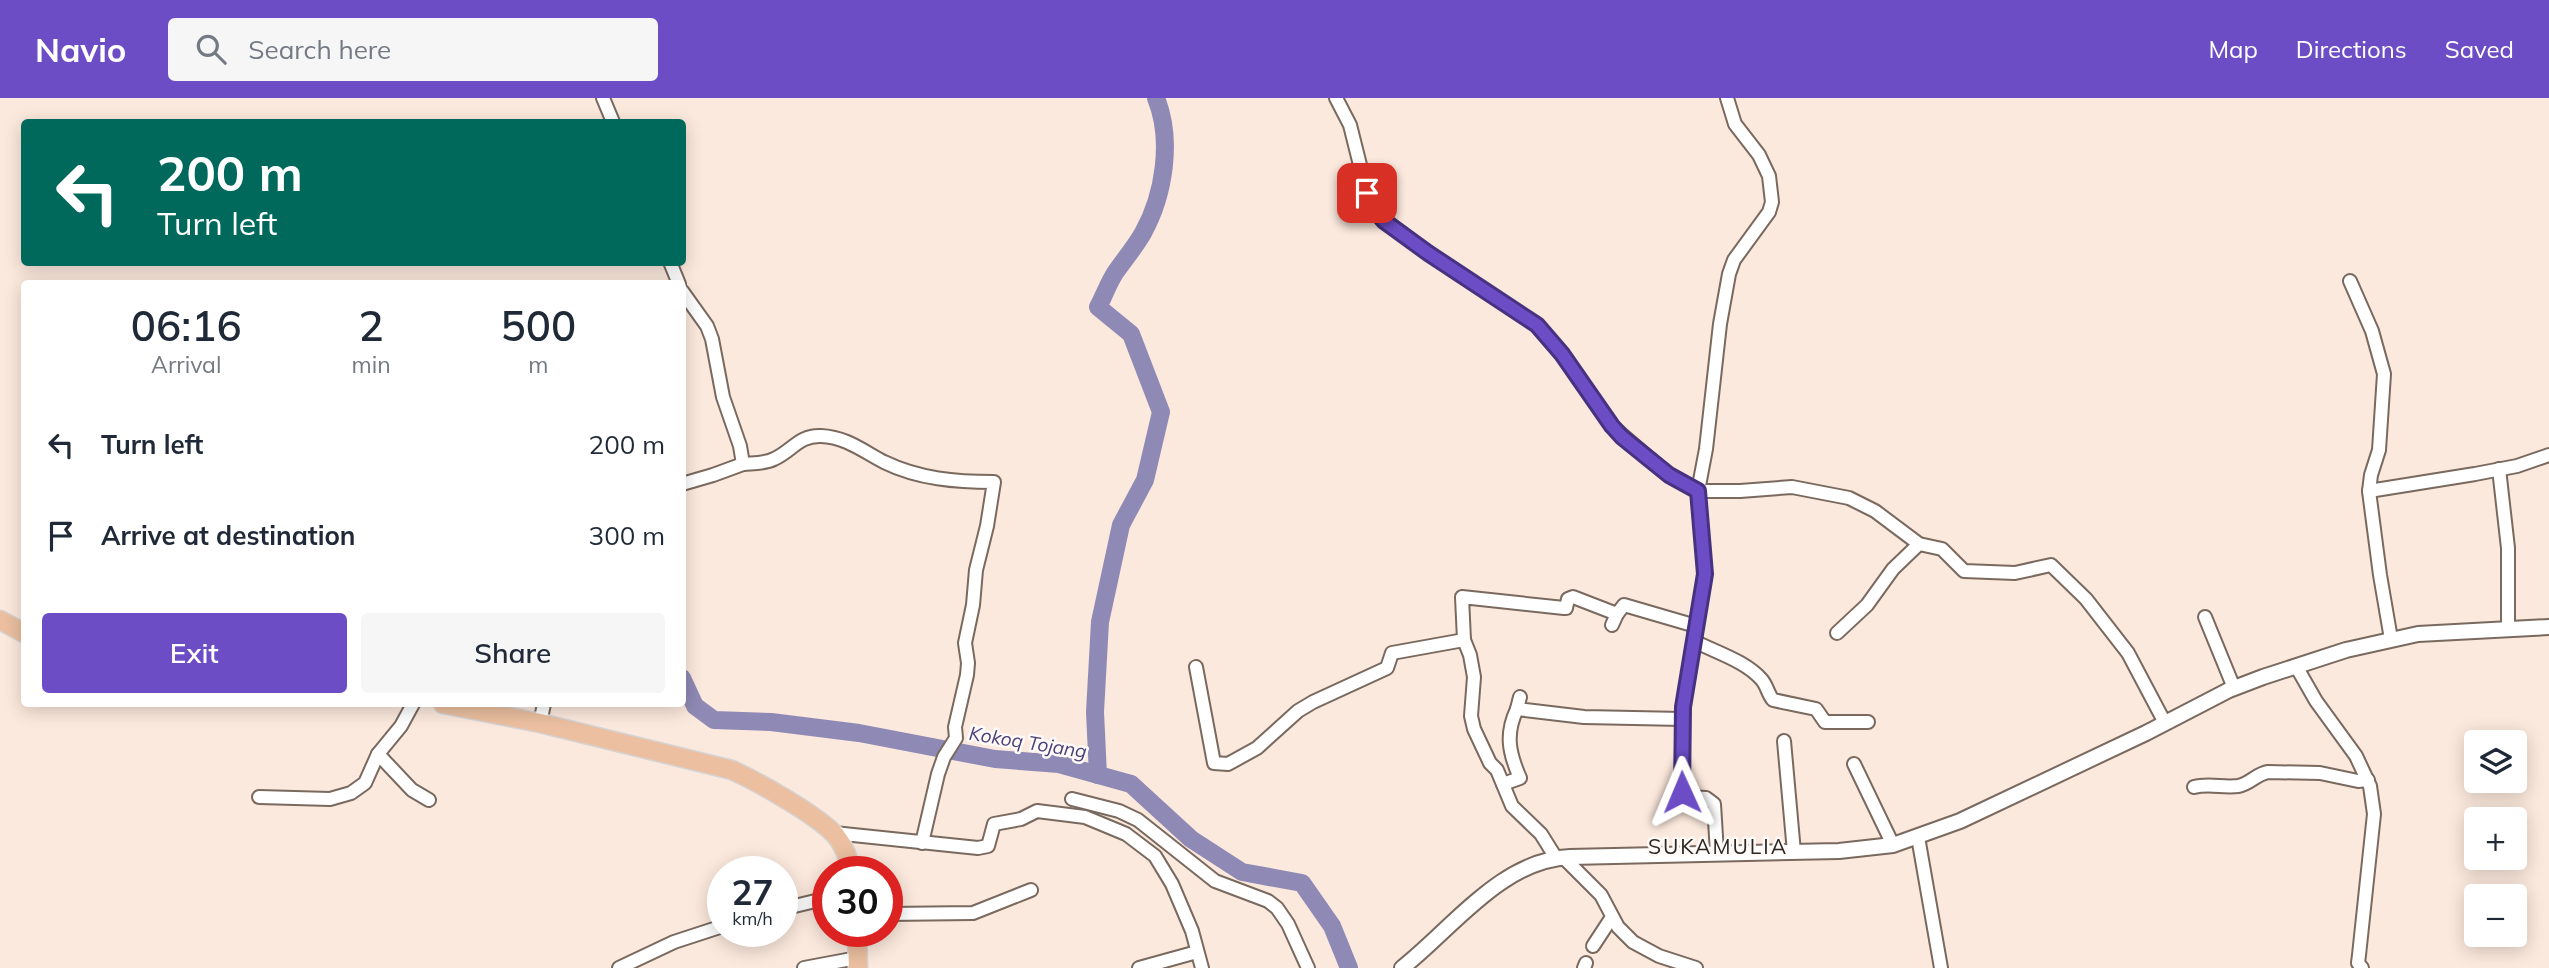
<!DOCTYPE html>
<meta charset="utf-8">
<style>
:root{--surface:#fff;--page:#f6f6f7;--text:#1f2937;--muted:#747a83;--accent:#6d4dc6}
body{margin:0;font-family:Mulish,sans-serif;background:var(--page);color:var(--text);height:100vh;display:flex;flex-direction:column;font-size:26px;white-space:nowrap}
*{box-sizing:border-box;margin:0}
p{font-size:23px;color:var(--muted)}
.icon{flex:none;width:38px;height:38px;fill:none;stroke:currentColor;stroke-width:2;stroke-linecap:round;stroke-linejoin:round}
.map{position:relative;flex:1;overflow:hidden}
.drawer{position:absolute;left:21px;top:182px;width:665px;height:427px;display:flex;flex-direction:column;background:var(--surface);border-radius:7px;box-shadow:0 4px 18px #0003}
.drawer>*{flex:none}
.top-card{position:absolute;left:21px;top:21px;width:665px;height:147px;border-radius:7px;box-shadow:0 4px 18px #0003;background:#00695c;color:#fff;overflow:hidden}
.controls{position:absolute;left:2464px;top:632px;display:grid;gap:14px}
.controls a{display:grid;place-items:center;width:63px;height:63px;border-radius:7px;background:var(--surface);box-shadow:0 4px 18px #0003;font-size:35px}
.speed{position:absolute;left:707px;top:758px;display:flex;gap:14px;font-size:35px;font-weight:700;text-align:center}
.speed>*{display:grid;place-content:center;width:91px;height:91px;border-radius:50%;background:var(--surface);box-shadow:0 4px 18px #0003;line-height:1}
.speed small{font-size:18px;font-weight:400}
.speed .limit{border:10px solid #d22;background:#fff;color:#111}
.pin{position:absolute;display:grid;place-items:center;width:60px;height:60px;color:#fff;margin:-30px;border-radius:14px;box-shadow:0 4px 10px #0006}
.me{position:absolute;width:77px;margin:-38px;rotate:359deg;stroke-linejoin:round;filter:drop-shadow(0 0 5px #0008)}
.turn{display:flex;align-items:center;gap:24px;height:147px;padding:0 21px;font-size:32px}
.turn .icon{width:91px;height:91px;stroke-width:2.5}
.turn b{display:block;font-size:49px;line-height:60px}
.eta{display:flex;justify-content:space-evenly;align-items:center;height:119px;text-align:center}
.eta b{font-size:42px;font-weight:600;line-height:49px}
.button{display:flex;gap:14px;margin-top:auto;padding:14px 21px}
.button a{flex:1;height:80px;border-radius:7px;background:var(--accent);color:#fff;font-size:28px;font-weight:600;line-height:80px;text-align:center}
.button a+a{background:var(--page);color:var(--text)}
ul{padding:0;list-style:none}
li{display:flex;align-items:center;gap:21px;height:91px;padding:0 21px}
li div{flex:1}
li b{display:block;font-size:26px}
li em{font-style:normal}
header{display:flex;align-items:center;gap:42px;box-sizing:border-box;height:98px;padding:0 35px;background:var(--accent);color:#fff}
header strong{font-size:33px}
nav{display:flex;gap:38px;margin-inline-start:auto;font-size:24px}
.search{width:490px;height:63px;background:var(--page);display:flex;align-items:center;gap:18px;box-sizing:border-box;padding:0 24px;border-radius:7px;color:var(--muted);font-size:26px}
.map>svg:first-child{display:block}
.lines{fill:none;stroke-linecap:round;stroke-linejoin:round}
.river{stroke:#8f89b5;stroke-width:18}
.minor-casing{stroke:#79695e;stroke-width:16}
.tertiary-casing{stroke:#79695e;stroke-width:18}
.primary-casing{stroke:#d5d3d3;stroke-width:21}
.minor{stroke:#fff;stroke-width:12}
.tertiary{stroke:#fff;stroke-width:14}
.primary{stroke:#ebbfa0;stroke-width:18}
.route-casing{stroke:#473281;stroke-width:18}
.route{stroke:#6d4dc6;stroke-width:12}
.labels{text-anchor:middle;stroke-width:5;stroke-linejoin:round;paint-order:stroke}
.water-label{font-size:19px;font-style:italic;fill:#4b407a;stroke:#fdfaf7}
.quarter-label{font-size:21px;letter-spacing:2px;fill:#2c2521;stroke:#fdfaf7}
</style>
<header>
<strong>Navio</strong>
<div class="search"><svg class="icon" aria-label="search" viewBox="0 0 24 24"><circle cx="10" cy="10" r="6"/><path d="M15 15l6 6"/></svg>Search here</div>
<nav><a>Map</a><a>Directions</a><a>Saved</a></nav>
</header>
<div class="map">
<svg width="2549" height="870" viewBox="0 0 2549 870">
<rect width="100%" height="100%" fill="#fce9dd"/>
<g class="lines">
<!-- river -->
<g class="river">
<polyline points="682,580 695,608 714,622 771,624 859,635 995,661 1059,666 1131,686 1191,741 1242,774 1302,785 1332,828 1349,870"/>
<path d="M 1098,677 L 1095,614 L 1100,524 L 1121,427 L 1145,382 L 1161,314 L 1131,236 L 1098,209 C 1104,198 1108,186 1115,175 C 1124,162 1135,149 1143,135 C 1164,97 1173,42 1156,0"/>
</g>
<defs>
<g id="minor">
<polyline points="603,0 613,24"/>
<polyline points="1336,0 1350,27 1367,95 1379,118 1428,155 1537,227 1562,256 1612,328 1669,377 1698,393 1740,393 1792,389 1849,400 1875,413 1919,446 1942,451 1964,473 2015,475 2051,467 2086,501 2128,555 2165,625"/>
<polyline points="670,164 679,186"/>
<polyline points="2350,183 2372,233 2384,276 2379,352 2371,377 2369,393 2380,477 2391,541"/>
<polyline points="682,193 707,228 712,241 723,299 740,348 743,366 713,377 682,386"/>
<path d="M 743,366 C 753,365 764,366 774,361 C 792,353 799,337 821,338 C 846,339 863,353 884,364 C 919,381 956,384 994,384 L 987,428 L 976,472 L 973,507 L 965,545 L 968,565 L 967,577 L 955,629 L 956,640 L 944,659 L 938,676 L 922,745"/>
<polyline points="2499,371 2508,450 2508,532"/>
<polyline points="2369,393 2475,376 2517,368 2549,357"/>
<polyline points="1617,516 1624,507 1696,528"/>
<polyline points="2205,519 2234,590"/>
<polyline points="1837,535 1867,507 1893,471 1919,446"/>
<polyline points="1464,542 1470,557 1474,579 1471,618 1474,631 1490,665 1497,672 1512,708 1541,736 1556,760"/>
<path d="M 1694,543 C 1715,554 1746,563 1762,582 C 1767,588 1768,596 1773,602 L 1816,611 L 1825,624 L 1868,624"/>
<polyline points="2296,568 2316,603 2356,658 2370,688 2374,716 2359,857 2358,865 2362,870"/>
<polyline points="1196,569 1214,665 1228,666 1257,650 1298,613 1313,604 1387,570 1392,555 1464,542 1462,499 1564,510 1566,510 1568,501 1573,499 1617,516 1612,527"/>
<polyline points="1520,599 1517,611 1584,619 1683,621"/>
<polyline points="540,625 544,606"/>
<polyline points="1784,643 1794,754"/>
<polyline points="378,656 412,692 429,702"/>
<polyline points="1854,666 1893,747"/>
<path d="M 1503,686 L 1520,680 C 1509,655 1505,636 1517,611"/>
<path d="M 2194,689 C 2209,685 2223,690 2238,688 C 2250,686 2256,676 2268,674 L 2320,675 L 2358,683 L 2368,682"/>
<polyline points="259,699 330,701 351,695 365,685 378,656 401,628 413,606"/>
<polyline points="1072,701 1119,713 1138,722 1215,783 1268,803 1277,810 1288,826 1308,870"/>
<polyline points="834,735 978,750 988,748 994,726 1021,721 1037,713 1085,719 1126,736 1155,758 1172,786 1192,833 1202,870"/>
<polyline points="1918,739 1941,870"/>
<polyline points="1717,755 1714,706 1706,700 1688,699 1682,694 1683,609 1705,476 1698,393 1706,351 1720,226 1729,176 1734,162 1769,114 1772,104 1769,78 1759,57 1735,26 1727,0"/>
<polyline points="1563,759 1601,797 1618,829 1633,844 1659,858 1696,870"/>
<polyline points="782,811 828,800"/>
<polyline points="887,816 973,815 1031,792"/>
<polyline points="1593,848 1612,819"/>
<polyline points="619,870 674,844 723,828"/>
<polyline points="804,870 857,860"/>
<polyline points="1139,870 1197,854"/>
<polyline points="1584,870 1586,865"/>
</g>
<path id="tertiary" d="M 1402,870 C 1452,831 1501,762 1570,759 L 1839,753 L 1893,747 L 1960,723 L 2146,635 L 2229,592 L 2263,579 L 2346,552 L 2418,536 L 2549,529"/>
<g id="primary">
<polyline points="0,522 24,535"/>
<path d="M 443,606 L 540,625 L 732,672 C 758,684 819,718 836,738 C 844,748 849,761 851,774"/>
<polyline points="857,833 858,870"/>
</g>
</defs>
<!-- minor casing -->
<use href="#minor" class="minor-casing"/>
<!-- tertiary casing -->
<use href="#tertiary" class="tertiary-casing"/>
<!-- primary casing -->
<use href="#primary" class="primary-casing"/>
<!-- minor -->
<use href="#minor" class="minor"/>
<!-- tertiary -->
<use href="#tertiary" class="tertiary"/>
<!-- primary -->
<use href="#primary" class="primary"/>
</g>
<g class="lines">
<defs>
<polyline id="route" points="1367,95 1374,111 1384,123 1428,155 1537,227 1562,256 1612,328 1622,339 1669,377 1698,393 1705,476 1683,609 1682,694"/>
</defs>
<!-- route casing -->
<use href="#route" class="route-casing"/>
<!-- route -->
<use href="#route" class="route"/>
</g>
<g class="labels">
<!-- water labels -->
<g class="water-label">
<text transform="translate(1028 644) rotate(9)" y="7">Kokoq Tojang</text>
</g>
<!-- quarter labels -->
<g class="quarter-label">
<text x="1718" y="756">SUKAMULIA</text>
</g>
</g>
</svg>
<div class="controls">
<a><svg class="icon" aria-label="layers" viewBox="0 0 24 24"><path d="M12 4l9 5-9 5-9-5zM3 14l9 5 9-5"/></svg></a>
<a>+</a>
<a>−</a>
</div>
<div class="speed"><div>27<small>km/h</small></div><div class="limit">30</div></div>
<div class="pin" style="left:1367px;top:95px;background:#d93025"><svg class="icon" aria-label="arrive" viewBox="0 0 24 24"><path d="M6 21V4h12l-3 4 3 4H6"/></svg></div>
<svg class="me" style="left:1682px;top:694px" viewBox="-20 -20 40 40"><path d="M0-17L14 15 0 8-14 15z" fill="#6d4dc6" stroke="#fff" stroke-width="4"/></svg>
<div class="top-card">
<div class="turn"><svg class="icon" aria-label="left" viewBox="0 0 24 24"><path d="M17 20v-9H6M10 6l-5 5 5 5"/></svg><div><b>200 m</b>Turn left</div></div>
</div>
<section class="drawer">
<div class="eta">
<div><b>06:16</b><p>Arrival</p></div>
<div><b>2</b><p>min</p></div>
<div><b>500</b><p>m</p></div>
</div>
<ul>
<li><svg class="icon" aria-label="left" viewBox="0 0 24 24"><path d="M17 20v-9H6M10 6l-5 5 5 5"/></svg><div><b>Turn left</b></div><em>200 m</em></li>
<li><svg class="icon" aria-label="arrive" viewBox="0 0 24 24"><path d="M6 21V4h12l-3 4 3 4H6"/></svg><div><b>Arrive at destination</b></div><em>300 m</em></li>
</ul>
<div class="button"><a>Exit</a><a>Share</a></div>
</section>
</div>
